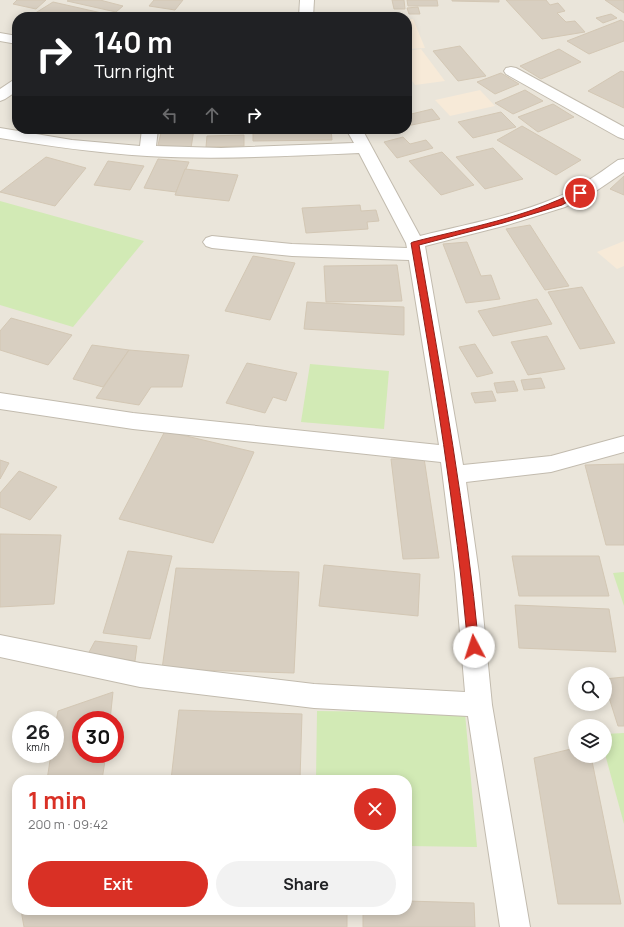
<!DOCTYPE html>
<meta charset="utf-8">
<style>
:root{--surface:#fff;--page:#f2f2f2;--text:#202124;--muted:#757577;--accent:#d93025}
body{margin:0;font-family:Manrope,sans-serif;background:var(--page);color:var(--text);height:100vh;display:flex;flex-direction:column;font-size:15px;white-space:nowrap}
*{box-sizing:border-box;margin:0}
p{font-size:13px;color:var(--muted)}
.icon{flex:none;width:22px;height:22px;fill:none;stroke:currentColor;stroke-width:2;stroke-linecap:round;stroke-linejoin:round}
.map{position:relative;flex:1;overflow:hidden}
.drawer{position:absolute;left:12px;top:775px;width:400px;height:140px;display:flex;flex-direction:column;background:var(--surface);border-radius:16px;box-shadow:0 2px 10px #0003}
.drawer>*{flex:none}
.top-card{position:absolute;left:12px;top:12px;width:400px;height:122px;border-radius:16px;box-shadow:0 2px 10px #0003;background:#202124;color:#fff;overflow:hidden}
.tools{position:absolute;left:568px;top:667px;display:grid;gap:8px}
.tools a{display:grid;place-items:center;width:44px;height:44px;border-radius:50%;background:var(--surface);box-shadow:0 2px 10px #0003;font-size:20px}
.speed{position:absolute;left:12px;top:711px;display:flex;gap:8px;font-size:20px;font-weight:700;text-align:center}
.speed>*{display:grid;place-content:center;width:52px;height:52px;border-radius:50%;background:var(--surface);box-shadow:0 2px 10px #0003;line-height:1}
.speed small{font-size:10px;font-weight:400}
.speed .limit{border:6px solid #d22;background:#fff;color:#111}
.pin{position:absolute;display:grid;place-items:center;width:34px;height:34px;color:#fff;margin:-17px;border:2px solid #fff;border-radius:50%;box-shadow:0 1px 4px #0007}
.me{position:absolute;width:44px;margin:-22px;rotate:355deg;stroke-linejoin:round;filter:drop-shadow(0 0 3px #0008)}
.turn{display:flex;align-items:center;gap:14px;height:84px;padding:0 16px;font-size:18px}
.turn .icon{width:52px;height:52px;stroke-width:2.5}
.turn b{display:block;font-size:28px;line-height:34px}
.lanes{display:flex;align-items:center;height:38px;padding:0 16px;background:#0003;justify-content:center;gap:20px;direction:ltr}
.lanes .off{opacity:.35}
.round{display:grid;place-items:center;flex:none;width:42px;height:42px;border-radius:21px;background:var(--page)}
.overview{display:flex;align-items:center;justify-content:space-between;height:68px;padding:0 16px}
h1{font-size:24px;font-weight:700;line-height:30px;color:var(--accent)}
.cta{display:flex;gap:8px;margin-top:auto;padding:8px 16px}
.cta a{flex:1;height:46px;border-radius:24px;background:var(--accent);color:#fff;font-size:16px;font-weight:700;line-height:46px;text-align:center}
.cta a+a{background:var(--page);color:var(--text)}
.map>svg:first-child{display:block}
.residential{fill:#eae5da;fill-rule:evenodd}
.commercial{fill:#f7ead8}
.green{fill:#d2eab5}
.building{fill:#d8cfc1;stroke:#d3c7b4}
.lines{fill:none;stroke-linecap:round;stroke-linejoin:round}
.minor-casing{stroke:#c2bbae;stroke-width:2}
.minor{fill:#fff;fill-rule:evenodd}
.route{fill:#d93025;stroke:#8d1f18}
</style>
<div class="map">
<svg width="624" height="927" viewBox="0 0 624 927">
<rect width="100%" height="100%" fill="#f6f3ec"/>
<!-- residential -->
<path class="residential" d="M 0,0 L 624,0 L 624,927 L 0,927 ZM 17,17 L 407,17 L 407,129 L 17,129 ZM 575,674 L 605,674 L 605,704 L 575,704 ZM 21,720 L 55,720 L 55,754 L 21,754 ZM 81,720 L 115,720 L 115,754 L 81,754 ZM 575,726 L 605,726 L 605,756 L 575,756 ZM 17,780 L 407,780 L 407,910 L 17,910 Z"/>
<!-- commercial -->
<g class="commercial">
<polygon points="413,19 425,48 407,49 407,20"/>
<polygon points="421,49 445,81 415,85 407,74 407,51"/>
<polygon points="480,90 495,106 450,116 435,100"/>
<polygon points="624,241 624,266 617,269 597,252"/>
</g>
<!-- green -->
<g class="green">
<polygon points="0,201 144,241 73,327 0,305"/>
<polygon points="310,364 389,371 384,429 301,422"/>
<polygon points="624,572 624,606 613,573"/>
<polygon points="317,711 465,713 477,847 407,846 407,780 316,780"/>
<polygon points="624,733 624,824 605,754 605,734"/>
</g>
<!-- building -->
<g class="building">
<polygon points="17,0 46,0 36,9 13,4"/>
<polygon points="69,0 100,0 123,6 116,12 67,1"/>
<polygon points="154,0 183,0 175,10 149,6"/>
<polygon points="392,0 404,0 405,9 394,9"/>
<polygon points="407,0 437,0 438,6 408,6"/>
<polygon points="452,0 499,0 499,2 452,1"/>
<polygon points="506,0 546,0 550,5 558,3 565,11 557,13 566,22 575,21 585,32 542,39"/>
<polygon points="605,0 624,0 624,13"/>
<polygon points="53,2 106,14 102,17 29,17"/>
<polygon points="418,7 420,14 409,14 407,8"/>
<polygon points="611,14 617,18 603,23 596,18"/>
<polygon points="621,20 624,22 624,41 589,54 567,41"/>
<polygon points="460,46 486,76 458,81 433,51"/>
<polygon points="559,49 581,62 541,79 520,66"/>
<polygon points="621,71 624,72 624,108 588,91"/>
<polygon points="501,73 519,84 495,94 477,82"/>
<polygon points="525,90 543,101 513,114 495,103"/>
<polygon points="553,104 574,117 538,132 518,117"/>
<polygon points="432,109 440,119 407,126 407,115"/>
<polygon points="501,112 516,127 473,138 458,122"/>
<polygon points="522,126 581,160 556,175 497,140"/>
<polygon points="55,129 89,129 87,132"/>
<polygon points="162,129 194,129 191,148 158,145"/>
<polygon points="253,129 331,129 332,140 253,141"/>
<polygon points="244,135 244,146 206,147 207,136"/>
<polygon points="403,137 410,144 426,140 433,148 397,158 384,142"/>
<polygon points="493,148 523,179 485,189 456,157"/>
<polygon points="442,152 474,185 441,195 409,161"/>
<polygon points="46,157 86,168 55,206 0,192"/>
<polygon points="158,159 189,162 176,192 144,188"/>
<polygon points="108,161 144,166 130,190 94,185"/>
<polygon points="185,169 238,175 229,201 175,195"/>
<polygon points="624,176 624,195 610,189"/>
<polygon points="360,205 361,211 376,210 379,221 367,222 368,229 306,233 302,208"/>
<polygon points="530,225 569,286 545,290 506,229"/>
<polygon points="467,242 481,276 491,275 500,299 466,303 443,244"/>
<polygon points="253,256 295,263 270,320 225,311"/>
<polygon points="397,265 402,301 326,302 324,266"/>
<polygon points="582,287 615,343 580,349 548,292"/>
<polygon points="537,299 552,324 493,336 478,311"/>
<polygon points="307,302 404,307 404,335 304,329"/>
<polygon points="11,318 72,335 48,365 0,350 0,331"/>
<polygon points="547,336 565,369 528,375 511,342"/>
<polygon points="475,344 493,373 477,377 459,347"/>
<polygon points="92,345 129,350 103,387 73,379"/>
<polygon points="129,350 189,355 182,387 151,387 139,405 96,398"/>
<polygon points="247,363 297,373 286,401 273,397 265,413 226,403"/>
<polygon points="541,378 545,388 524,390 521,380"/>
<polygon points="514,381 518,391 497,393 494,383"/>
<polygon points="492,391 496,401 475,403 471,393"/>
<polygon points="165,431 254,452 213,543 119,519"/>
<polygon points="424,458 439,558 403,559 391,459"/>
<polygon points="0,460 9,463 0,479"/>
<polygon points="624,464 624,545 606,545 585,465"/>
<polygon points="19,471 57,487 30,520 0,507 0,493"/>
<polygon points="0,534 61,535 54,604 0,607"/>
<polygon points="128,551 172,556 150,639 103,633"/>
<polygon points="512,556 599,556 609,596 519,596"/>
<polygon points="324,565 420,574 418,616 319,606"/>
<polygon points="176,568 299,572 294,673 162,669"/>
<polygon points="515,605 609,609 616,652 519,648"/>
<polygon points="95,641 137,646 135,661 88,654"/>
<polygon points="624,677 624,726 618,726 605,685 605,679"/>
<polygon points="113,692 110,720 81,720 81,754 106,754 102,780 47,780 51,754 55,754 55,727 58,711"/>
<polygon points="179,710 302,714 300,780 171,780"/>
<polygon points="575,748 575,756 591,756 621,904 558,904 534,758"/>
<polygon points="407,901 474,903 475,927 363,927 363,910 407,910"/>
<polygon points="21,910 347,910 347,927 24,927"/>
</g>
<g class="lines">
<defs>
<g id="minor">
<polygon points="300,0 314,0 313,17 299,17"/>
<polygon points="0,33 17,36 17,44 0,41"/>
<polygon points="511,67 516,68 624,127 624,139 618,137 506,74 504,71 506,68"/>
<polygon points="17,79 17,91 5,99 0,101 0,89 12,81"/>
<path d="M 0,128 L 72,140 L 140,146 L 142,129 L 158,129 L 156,146 L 221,148 L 354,143 L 346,129 L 362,129 L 420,236 C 463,225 512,216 553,199 C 576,190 597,175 618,160 L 624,159 L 624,172 L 596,191 L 565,207 L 507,225 L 425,246 L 463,465 L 551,456 L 624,436 L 624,452 L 551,472 L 466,482 L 479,574 L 492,705 L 530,927 L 500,927 L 468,716 L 314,708 L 140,687 L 0,657 L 0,635 L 140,663 L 314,684 L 465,692 L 455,574 L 441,462 L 133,429 L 0,409 L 0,393 L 133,413 L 439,445 L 409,260 L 292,256 L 212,248 L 206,246 L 203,242 L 206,238 L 212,236 L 292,244 L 407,248 L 406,243 L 359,153 C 288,156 218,160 147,156 C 97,153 49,146 0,138 Z"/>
</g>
</defs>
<!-- minor casing -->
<use href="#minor" class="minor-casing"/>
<!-- minor -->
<use href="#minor" class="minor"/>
</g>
<!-- route -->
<path class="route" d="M 577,191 L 582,191 L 583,193 L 562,205 L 503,223 L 419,245 C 442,378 466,512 479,647 L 477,650 L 474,652 L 470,650 L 468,647 C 456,511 434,378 411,243 L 413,242 C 467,228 528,217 577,191 Z"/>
</svg>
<div class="tools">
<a><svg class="icon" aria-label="search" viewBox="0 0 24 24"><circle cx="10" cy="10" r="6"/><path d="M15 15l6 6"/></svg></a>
<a><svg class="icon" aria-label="layers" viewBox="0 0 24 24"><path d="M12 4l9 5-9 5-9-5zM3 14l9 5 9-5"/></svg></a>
</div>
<div class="speed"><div>26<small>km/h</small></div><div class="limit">30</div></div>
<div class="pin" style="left:580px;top:193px;background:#d93025"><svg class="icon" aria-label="arrive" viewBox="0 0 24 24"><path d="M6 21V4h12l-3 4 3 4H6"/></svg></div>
<svg class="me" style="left:474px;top:647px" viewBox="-20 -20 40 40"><circle r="19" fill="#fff"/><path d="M0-13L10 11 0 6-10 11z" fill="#d93025"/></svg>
<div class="top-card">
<div class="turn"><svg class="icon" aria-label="right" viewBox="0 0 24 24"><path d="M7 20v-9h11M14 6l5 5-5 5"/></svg><div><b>140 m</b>Turn right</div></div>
<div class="lanes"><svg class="icon off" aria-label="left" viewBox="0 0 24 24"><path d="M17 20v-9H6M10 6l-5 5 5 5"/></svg><svg class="icon off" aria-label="ahead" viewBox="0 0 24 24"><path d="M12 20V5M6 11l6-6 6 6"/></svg><svg class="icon" aria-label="right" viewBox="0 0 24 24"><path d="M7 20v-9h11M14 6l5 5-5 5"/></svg></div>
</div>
<section class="drawer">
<div class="overview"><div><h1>1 min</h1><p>200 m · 09:42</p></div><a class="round" style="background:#d93025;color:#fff"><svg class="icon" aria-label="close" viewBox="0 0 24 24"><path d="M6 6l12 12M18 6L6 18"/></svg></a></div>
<div class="cta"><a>Exit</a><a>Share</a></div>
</section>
</div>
